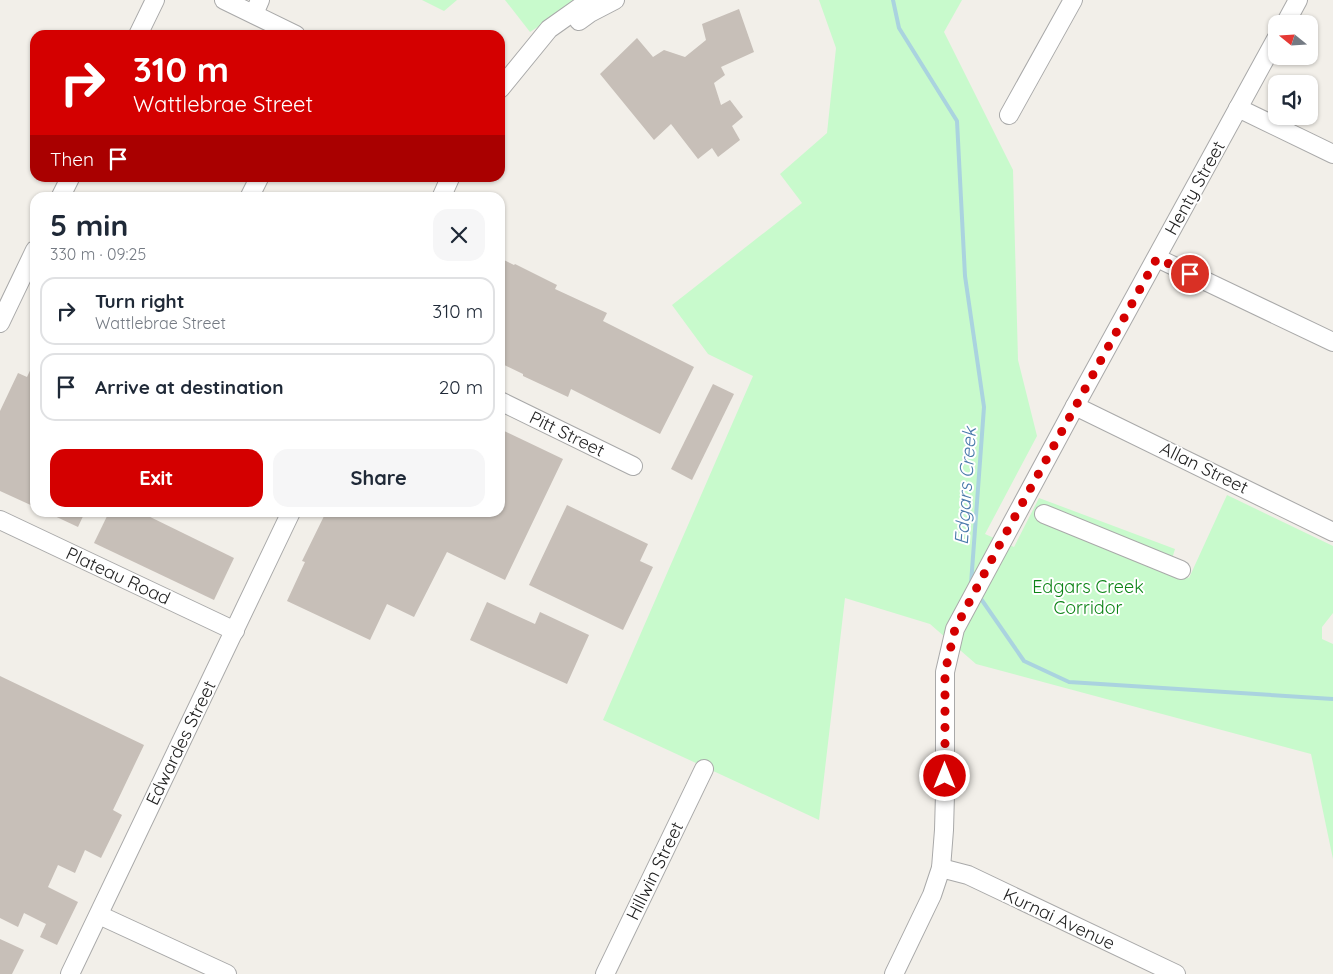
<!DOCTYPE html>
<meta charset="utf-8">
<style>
:root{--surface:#fff;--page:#f6f6f7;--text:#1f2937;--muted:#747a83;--line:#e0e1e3;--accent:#d40000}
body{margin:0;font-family:Quicksand,sans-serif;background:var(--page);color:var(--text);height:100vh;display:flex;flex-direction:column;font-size:19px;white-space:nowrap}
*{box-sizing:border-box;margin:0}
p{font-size:16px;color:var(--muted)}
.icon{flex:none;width:28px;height:28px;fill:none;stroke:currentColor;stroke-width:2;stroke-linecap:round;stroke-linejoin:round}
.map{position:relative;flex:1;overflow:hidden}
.panel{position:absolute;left:30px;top:192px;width:475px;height:325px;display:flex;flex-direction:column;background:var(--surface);border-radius:15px;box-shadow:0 1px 4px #0004}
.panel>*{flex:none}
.hud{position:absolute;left:30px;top:30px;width:475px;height:152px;border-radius:15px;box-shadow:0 1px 4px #0004;background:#d40000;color:#fff;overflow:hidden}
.needle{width:32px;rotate:288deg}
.controls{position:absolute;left:1268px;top:15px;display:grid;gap:10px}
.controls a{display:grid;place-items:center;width:50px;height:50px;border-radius:10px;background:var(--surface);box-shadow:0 1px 4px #0004;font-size:25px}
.pin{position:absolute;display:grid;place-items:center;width:42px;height:42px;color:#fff;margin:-21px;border:2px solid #fff;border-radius:50%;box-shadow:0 1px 5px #0007}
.me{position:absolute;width:55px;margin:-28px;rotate:0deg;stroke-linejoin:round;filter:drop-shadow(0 0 4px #0008)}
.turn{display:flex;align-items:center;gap:18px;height:105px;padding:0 20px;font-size:22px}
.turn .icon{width:65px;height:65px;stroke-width:2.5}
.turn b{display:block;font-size:35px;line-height:42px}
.then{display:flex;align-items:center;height:48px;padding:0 20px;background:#0003;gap:10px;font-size:19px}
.round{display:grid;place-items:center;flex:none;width:52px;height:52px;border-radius:15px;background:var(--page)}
.summary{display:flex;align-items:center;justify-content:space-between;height:85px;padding:0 20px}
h1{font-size:30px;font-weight:800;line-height:38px}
.action{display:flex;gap:10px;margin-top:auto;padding:10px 20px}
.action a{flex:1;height:58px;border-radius:15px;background:var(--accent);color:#fff;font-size:20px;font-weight:800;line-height:58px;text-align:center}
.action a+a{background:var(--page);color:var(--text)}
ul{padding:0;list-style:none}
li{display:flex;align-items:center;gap:15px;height:68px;margin:0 10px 8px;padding:0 10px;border:2px solid var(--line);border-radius:15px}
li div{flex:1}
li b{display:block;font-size:19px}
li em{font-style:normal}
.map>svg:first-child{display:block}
.park{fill:#c8facc}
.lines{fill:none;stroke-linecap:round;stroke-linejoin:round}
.stream{stroke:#aad3df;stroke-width:4}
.building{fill:#c7bfb8}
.minor-casing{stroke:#a9a9a9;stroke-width:20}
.minor{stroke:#fff;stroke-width:18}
.route{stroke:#d40000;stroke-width:9;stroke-dasharray:0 16.2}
.labels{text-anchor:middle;stroke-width:4;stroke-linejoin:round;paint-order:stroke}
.street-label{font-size:18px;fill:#222;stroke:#fff}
.park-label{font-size:18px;fill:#0c8416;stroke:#fff}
.water-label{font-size:19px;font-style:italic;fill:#4a7aab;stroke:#fff}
</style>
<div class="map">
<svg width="1333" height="974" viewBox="0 0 1333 974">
<rect width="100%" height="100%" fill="#f2efe9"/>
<!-- park -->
<g class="park">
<polygon points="422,0 457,0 444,11"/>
<polygon points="505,0 579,0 530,32"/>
<polygon points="819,0 962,0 944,32 1013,170 1018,360 1037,436 985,534 1014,547 1039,498 1175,549 1169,569 1189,578 1227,495 1333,546 1333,613 1322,627 1322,639 1333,644 1333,859 1311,754 976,664 930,624 845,598 819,820 603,720 753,376 708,354 672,305 802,203 780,174 827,133 836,48"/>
</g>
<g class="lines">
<!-- stream -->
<g class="stream">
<polyline points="893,0 899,28 957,121 965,276 984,407 971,584"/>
<polyline points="979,596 1024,661 1069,682 1333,699"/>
</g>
</g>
<!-- building -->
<g class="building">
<polygon points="739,9 754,52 721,67 725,75 714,83 721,105 730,100 743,117 732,126 740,140 718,157 712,148 698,159 671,124 654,140 600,74 637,38 653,57 664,50 685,57 706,40 702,24"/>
<polygon points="500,258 514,265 515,264 557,285 555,289 607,313 603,321 694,367 660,434 571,389 568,397 523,376 523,374 500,363"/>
<polygon points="35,360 35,507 0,491 0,411 18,373 27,377"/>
<polygon points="713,384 734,394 692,480 671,469"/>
<polygon points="500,429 563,459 505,580 447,552 414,617 387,604 370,640 287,601 305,562 302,561 326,512 500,512"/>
<polygon points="567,505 648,544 640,561 653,567 623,630 529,585"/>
<polygon points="46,512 85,512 78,527"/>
<polygon points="109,512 140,512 234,558 214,600 94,543"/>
<polygon points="487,602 535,624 540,612 589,635 567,684 470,640"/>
<polygon points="0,676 144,745 113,810 122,815 101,858 85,850 75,873 58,865 48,887 78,902 57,945 40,937 46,924 24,913 18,927 0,918"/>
<polygon points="0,939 24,950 12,974 0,974"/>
</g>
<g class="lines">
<defs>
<g id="minor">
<polyline points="224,0 296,35"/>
<polyline points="254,14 260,0"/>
<polyline points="579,21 590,13 615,0"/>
<polyline points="1285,24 1298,0"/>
<polyline points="138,35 155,0"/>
<polyline points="500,89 549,29 590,0"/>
<polyline points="1238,108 1333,154"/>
<polyline points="1009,115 1073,0"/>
<polyline points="60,198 70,178"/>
<polyline points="249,198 259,178"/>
<polyline points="441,198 450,178"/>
<polyline points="1157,258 1333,342"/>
<polyline points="0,323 35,250"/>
<polyline points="500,401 633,466"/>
<polyline points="1075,406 1333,532"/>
<polyline points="1044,514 1181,570"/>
<polyline points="0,520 235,631"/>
<polyline points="941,868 968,875 1176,974"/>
<polyline points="99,915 227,974"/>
<polyline points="70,974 291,512"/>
<polyline points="605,974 704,769"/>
<polyline points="894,974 932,895 941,868 944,830 945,794 945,672 955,629 1075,406 1276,39"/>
</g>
</defs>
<!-- minor casing -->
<use href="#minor" class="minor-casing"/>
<!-- minor -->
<use href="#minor" class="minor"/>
</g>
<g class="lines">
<!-- route -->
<polyline class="route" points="945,776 945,672 955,629 1001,542 1157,258 1190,274"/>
</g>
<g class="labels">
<!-- street labels -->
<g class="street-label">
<text transform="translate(1195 188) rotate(-61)" y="6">Henty Street</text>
<text transform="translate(567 434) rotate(26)" y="6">Pitt Street</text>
<text transform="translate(1204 468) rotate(26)" y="6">Allan Street</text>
<text transform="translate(118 576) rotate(25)" y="6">Plateau Road</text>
<text transform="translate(181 743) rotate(-64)" y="6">Edwardes Street</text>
<text transform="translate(655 871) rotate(-64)" y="6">Hillwin Street</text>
<text transform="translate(1059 919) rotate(25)" y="6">Kurnai Avenue</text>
</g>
<!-- park labels -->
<g class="park-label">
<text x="1088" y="593">Edgars Creek<tspan x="1088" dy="21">Corridor</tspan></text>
</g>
<!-- water labels -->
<g class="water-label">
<text transform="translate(965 486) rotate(-86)" y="7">Edgars Creek</text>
</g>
</g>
</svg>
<div class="controls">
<a><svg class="needle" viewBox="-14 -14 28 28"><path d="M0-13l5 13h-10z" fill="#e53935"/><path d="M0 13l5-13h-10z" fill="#747a83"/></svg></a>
<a><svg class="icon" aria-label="sound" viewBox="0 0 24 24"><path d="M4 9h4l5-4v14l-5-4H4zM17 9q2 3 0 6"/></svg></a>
</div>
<div class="pin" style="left:1190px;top:274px;background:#d93025"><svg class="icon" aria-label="arrive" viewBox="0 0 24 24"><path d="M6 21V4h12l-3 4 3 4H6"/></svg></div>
<svg class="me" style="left:945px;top:776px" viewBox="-20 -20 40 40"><circle r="17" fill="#d40000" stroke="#fff" stroke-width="3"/><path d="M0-11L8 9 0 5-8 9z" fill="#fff"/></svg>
<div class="hud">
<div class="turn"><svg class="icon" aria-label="right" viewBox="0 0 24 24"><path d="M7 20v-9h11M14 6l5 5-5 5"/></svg><div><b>310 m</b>Wattlebrae Street</div></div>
<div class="then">Then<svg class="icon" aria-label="arrive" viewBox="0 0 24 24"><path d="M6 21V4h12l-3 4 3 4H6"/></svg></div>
</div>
<section class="panel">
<div class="summary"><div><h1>5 min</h1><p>330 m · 09:25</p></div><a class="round"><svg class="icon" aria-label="close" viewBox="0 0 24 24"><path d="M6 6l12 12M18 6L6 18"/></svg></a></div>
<ul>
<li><svg class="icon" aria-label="right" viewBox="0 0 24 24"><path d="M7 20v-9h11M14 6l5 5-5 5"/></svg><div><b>Turn right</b><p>Wattlebrae Street</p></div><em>310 m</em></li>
<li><svg class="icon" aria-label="arrive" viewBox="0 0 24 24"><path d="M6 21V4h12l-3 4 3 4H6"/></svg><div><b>Arrive at destination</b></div><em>20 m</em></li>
</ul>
<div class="action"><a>Exit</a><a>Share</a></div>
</section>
</div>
